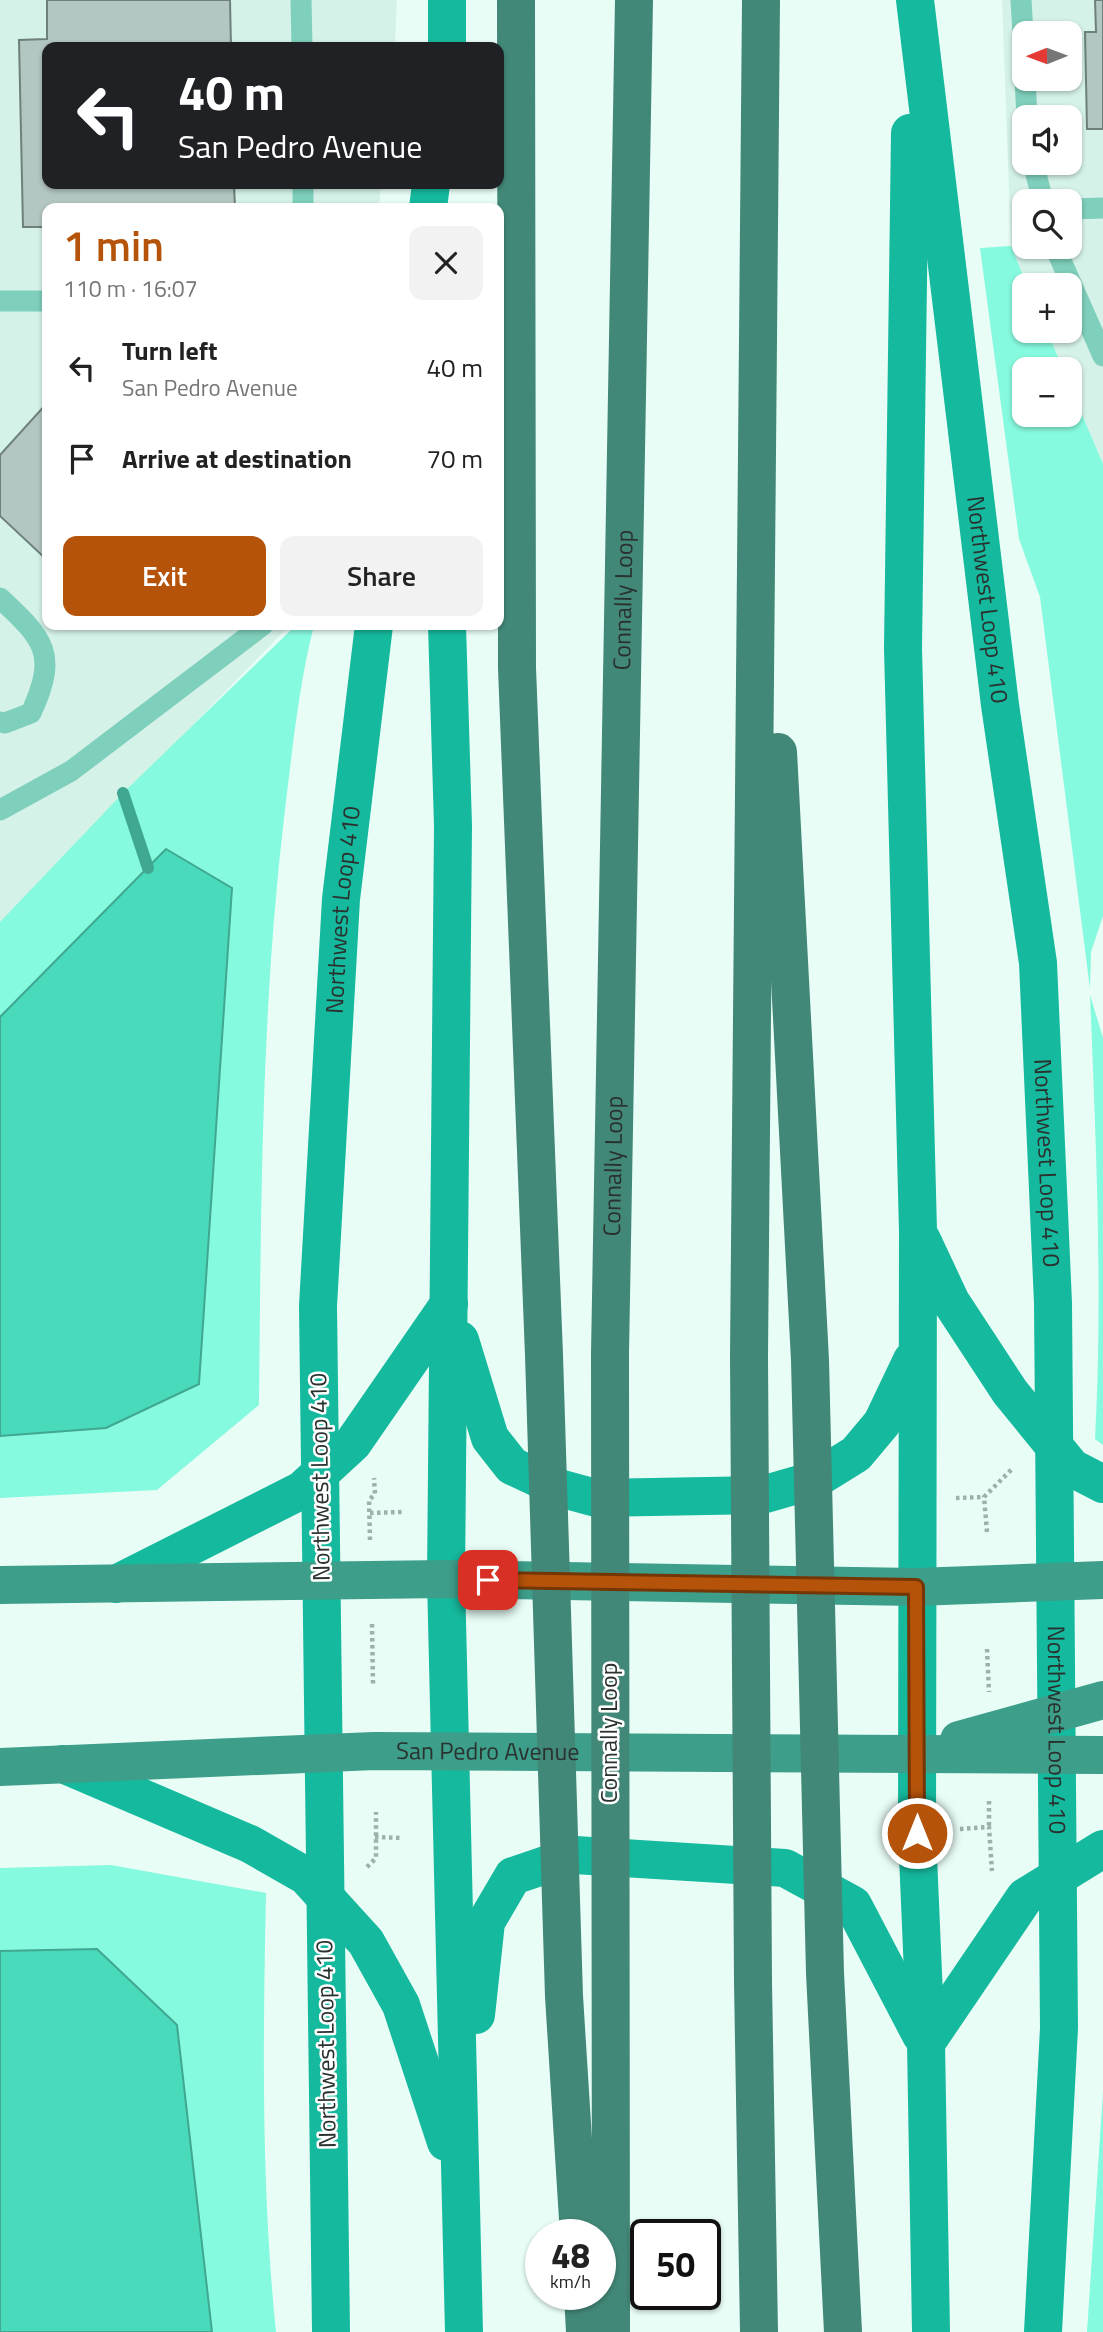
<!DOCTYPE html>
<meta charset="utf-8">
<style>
:root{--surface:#fff;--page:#f2f2f2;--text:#222;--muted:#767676;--accent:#b45309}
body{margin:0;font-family:"Titillium Web",sans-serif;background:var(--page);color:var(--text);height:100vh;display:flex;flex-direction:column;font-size:26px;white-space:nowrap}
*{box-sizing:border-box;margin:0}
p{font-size:23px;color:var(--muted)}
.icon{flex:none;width:38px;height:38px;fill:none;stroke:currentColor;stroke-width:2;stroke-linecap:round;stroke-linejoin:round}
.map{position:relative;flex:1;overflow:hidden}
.panel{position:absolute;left:42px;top:203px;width:462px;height:427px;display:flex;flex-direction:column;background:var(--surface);border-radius:14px;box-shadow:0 2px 5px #0004}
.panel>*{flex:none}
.top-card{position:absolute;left:42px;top:42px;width:462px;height:147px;border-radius:14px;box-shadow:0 2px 5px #0004;background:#202124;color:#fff;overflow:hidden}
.needle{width:46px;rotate:269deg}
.controls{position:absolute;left:1012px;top:21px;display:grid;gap:14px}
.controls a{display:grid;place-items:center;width:70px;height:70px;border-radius:14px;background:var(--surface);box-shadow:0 2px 5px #0004;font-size:35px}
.speed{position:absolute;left:525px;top:2219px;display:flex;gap:14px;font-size:35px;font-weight:700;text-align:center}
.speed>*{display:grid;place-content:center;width:91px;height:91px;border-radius:50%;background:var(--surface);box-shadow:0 2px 5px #0004;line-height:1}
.speed small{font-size:18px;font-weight:400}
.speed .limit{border:4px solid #111;border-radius:10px;background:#fff;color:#111}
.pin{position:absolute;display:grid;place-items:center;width:60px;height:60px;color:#fff;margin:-30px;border-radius:14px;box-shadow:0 4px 10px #0006}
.me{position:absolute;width:77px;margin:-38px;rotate:0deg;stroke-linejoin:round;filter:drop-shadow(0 0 5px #0008)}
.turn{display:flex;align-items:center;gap:24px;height:147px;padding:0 21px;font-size:32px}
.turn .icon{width:91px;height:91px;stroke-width:2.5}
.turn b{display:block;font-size:49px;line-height:60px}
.round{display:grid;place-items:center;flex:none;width:74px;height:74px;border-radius:14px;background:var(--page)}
.overview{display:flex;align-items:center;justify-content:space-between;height:119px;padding:0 21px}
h1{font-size:42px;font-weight:600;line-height:52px;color:var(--accent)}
.primary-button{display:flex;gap:14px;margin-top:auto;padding:14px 21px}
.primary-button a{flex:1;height:80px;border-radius:14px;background:var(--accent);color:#fff;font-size:28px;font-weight:600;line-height:80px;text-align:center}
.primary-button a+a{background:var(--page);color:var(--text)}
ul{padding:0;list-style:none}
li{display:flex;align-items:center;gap:21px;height:91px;padding:0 21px}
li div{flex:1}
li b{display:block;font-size:26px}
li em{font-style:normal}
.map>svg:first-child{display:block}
.built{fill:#d5f2e9;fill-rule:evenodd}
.green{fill:#86fade}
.water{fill:#49d9bb;stroke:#40a791;stroke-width:2}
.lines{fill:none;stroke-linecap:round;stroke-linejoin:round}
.stream{stroke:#40a791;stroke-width:12}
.building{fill:#b3c6c1;stroke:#6e807b;stroke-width:2}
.path{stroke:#9fafaa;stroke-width:4.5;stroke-dasharray:3.5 3.5;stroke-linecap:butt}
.service{stroke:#7ecfbb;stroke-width:21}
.secondary{stroke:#15b99d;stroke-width:38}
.primary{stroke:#3d9e89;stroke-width:38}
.motorway{stroke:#428878;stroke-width:38}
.route-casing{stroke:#753606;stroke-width:18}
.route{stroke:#b45309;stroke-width:12}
.labels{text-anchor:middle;stroke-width:5;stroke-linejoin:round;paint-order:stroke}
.street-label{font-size:24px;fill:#2a3230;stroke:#fff}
</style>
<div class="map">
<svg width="1103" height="2332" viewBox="0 0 1103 2332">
<rect width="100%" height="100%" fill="#e9fdf7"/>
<!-- built -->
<g class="built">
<polygon points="0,0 397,0 395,47 47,47 47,184 381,184 379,208 47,208 47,625 290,625 0,924"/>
<path d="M 1002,0 L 1103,0 L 1103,464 L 1069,384 L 1069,369 L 1063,369 L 1047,331 L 1069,331 L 1069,285 L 1027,285 L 1011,246 ZM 1024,33 L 1069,33 L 1069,79 L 1024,79 ZM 1024,117 L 1069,117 L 1069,163 L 1024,163 ZM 1024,201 L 1069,201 L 1069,247 L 1024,247 Z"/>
</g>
<!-- green -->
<g class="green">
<polygon points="1011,246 1027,285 1024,285 1024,331 1047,331 1063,369 1024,369 1024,415 1069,415 1069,384 1103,464 1103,916 1091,952 1090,989 1040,597 1019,539 980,248"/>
<path d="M 314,625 C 298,689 292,753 284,818 C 261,1013 261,1209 259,1405 L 157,1490 L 0,1498 L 0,922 L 123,793 L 292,629 Z"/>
<path d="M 1090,995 L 1103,1038 L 1103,1445 L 1095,1439 C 1103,1292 1096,1143 1090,995 Z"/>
<path d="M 111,1865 L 266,1893 C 263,2039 261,2187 276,2332 L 0,2332 L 0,1868 Z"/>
<polygon points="1103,2092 1103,2332 1087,2332"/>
</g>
<!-- water -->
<g class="water">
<polygon points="166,849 232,888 199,1384 106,1428 0,1436 0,1017"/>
<polygon points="97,1949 177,2025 212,2332 0,2332 0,1951"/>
</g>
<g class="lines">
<!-- stream -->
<polyline class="stream" points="123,793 148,868"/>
</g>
<!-- building -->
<g class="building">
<polygon points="47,0 230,0 231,47 47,47 47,184 234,184 235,208 47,208 47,227 23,227 19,40 47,39"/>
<polygon points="1095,0 1103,0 1103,129 1087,129 1085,32 1096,32"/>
<polygon points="47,403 47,560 0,516 0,455"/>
</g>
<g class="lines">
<!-- path -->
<g class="path">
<polyline points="956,1498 984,1497"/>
<polyline points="370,1513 402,1512"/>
<polyline points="987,1532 984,1497 1013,1468"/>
<polyline points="370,1540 369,1500 375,1494 374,1478"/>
<polyline points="372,1624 373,1684"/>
<polyline points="987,1649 989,1692"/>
<polyline points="989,1801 989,1827"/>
<polyline points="960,1829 989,1827 992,1871"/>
<polyline points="375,1837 403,1838"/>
<polyline points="367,1867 376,1858 376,1812"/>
</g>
<!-- service -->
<g class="service">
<polyline points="301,0 302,47"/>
<polyline points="1021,0 1024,50"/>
<polyline points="1025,79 1027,117"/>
<polyline points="1033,163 1043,201"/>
<polyline points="303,184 303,208"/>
<polyline points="1069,209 1103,208"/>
<polyline points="1055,247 1103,356"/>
<polyline points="0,301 47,301"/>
<path d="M 0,598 C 45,640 58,654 31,713 L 5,723 L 0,722"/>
<polyline points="0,810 71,771 263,625"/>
</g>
<!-- secondary -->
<g class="secondary">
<path id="s1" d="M 915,0 L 1000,705 L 1038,963 L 1053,1303 L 1059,2028 L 1043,2332"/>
<polyline points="447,47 447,0"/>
<polyline points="910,133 903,648 918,1231 917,1833 926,2043 931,2332"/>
<polyline points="428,208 431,184"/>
<polyline points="447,625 453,826 446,1579 464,2332"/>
<polyline points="922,1240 951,1302 1010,1392 1072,1468 1103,1484"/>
<polyline points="460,1340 490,1438 512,1466 559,1488 596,1498 762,1495 814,1480 856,1454 882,1423 912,1360"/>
<polyline points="116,1584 302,1490 353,1443 449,1304"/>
<polyline points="63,1764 250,1844 306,1876 366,1942 401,2005 446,2142"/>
<polyline points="476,2015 486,1922 513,1876 575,1855 785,1868 853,1905 921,2035"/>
<polyline points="926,2043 1025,1897 1103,1849"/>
<path id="s2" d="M 331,2332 L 318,1306 L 341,899 L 374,625"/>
</g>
<!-- primary -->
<g class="primary">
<polyline points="0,1585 446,1579 916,1587 1103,1580"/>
<polyline points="959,1740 1103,1700"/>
<path id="s3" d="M 0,1767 L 374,1751 L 1103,1755"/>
</g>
<!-- motorway -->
<g class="motorway">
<polyline points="516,0 517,668 544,1355 564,1996 579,2235"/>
<polyline points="778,752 810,1360 825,1973 843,2332"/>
<polyline points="583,2294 585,2332"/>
<path id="s4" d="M 611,2332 L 610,1354 L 634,0"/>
<polyline points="759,2332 753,1982 749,1357 761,0"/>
</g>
</g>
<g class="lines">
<defs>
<polyline id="route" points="488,1580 916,1587 917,1833"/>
</defs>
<!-- route casing -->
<use href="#route" class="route-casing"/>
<!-- route -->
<use href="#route" class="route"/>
</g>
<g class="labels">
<!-- street labels -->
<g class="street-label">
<text dy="8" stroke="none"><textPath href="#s4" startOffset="1732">Connally Loop</textPath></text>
<text dy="8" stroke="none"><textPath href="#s1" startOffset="604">Northwest Loop 410</textPath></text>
<text dy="8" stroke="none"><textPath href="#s2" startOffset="1423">Northwest Loop 410</textPath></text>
<text dy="8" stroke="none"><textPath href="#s1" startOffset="1171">Northwest Loop 410</textPath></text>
<text dy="8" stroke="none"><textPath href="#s4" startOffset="1166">Connally Loop</textPath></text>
<text transform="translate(320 1477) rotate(-91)" y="8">Northwest Loop 410</text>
<text dy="8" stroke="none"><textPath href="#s1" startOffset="1738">Northwest Loop 410</textPath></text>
<text transform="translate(609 1733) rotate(-90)" y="8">Connally Loop</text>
<text dy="8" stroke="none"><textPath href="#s3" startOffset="488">San Pedro Avenue</textPath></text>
<text transform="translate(326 2044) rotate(-91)" y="8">Northwest Loop 410</text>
</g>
</g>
</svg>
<div class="controls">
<a><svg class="needle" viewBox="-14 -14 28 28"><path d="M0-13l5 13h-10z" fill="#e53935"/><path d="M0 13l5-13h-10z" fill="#767676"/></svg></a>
<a><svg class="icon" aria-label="sound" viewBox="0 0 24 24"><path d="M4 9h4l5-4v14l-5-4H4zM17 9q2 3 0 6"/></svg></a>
<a><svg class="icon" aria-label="search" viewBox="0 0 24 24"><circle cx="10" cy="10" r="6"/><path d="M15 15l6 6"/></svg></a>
<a>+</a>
<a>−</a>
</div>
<div class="speed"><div>48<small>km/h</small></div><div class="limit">50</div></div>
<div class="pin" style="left:488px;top:1580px;background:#d93025"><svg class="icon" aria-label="arrive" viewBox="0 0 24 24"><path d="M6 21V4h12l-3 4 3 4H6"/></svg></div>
<svg class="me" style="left:917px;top:1833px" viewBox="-20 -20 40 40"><circle r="17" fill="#b45309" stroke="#fff" stroke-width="3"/><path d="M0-11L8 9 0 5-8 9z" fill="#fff"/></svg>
<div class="top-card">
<div class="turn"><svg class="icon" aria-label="left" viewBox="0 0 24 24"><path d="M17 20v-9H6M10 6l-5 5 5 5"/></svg><div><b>40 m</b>San Pedro Avenue</div></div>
</div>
<section class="panel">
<div class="overview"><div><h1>1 min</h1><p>110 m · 16:07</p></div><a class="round"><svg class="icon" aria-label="close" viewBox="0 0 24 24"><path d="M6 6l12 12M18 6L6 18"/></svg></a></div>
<ul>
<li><svg class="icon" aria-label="left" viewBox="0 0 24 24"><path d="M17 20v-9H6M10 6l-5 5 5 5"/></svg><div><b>Turn left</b><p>San Pedro Avenue</p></div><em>40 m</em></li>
<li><svg class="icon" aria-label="arrive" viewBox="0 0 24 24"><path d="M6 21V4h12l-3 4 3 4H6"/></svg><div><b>Arrive at destination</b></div><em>70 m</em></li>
</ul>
<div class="primary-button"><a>Exit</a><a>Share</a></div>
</section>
</div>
